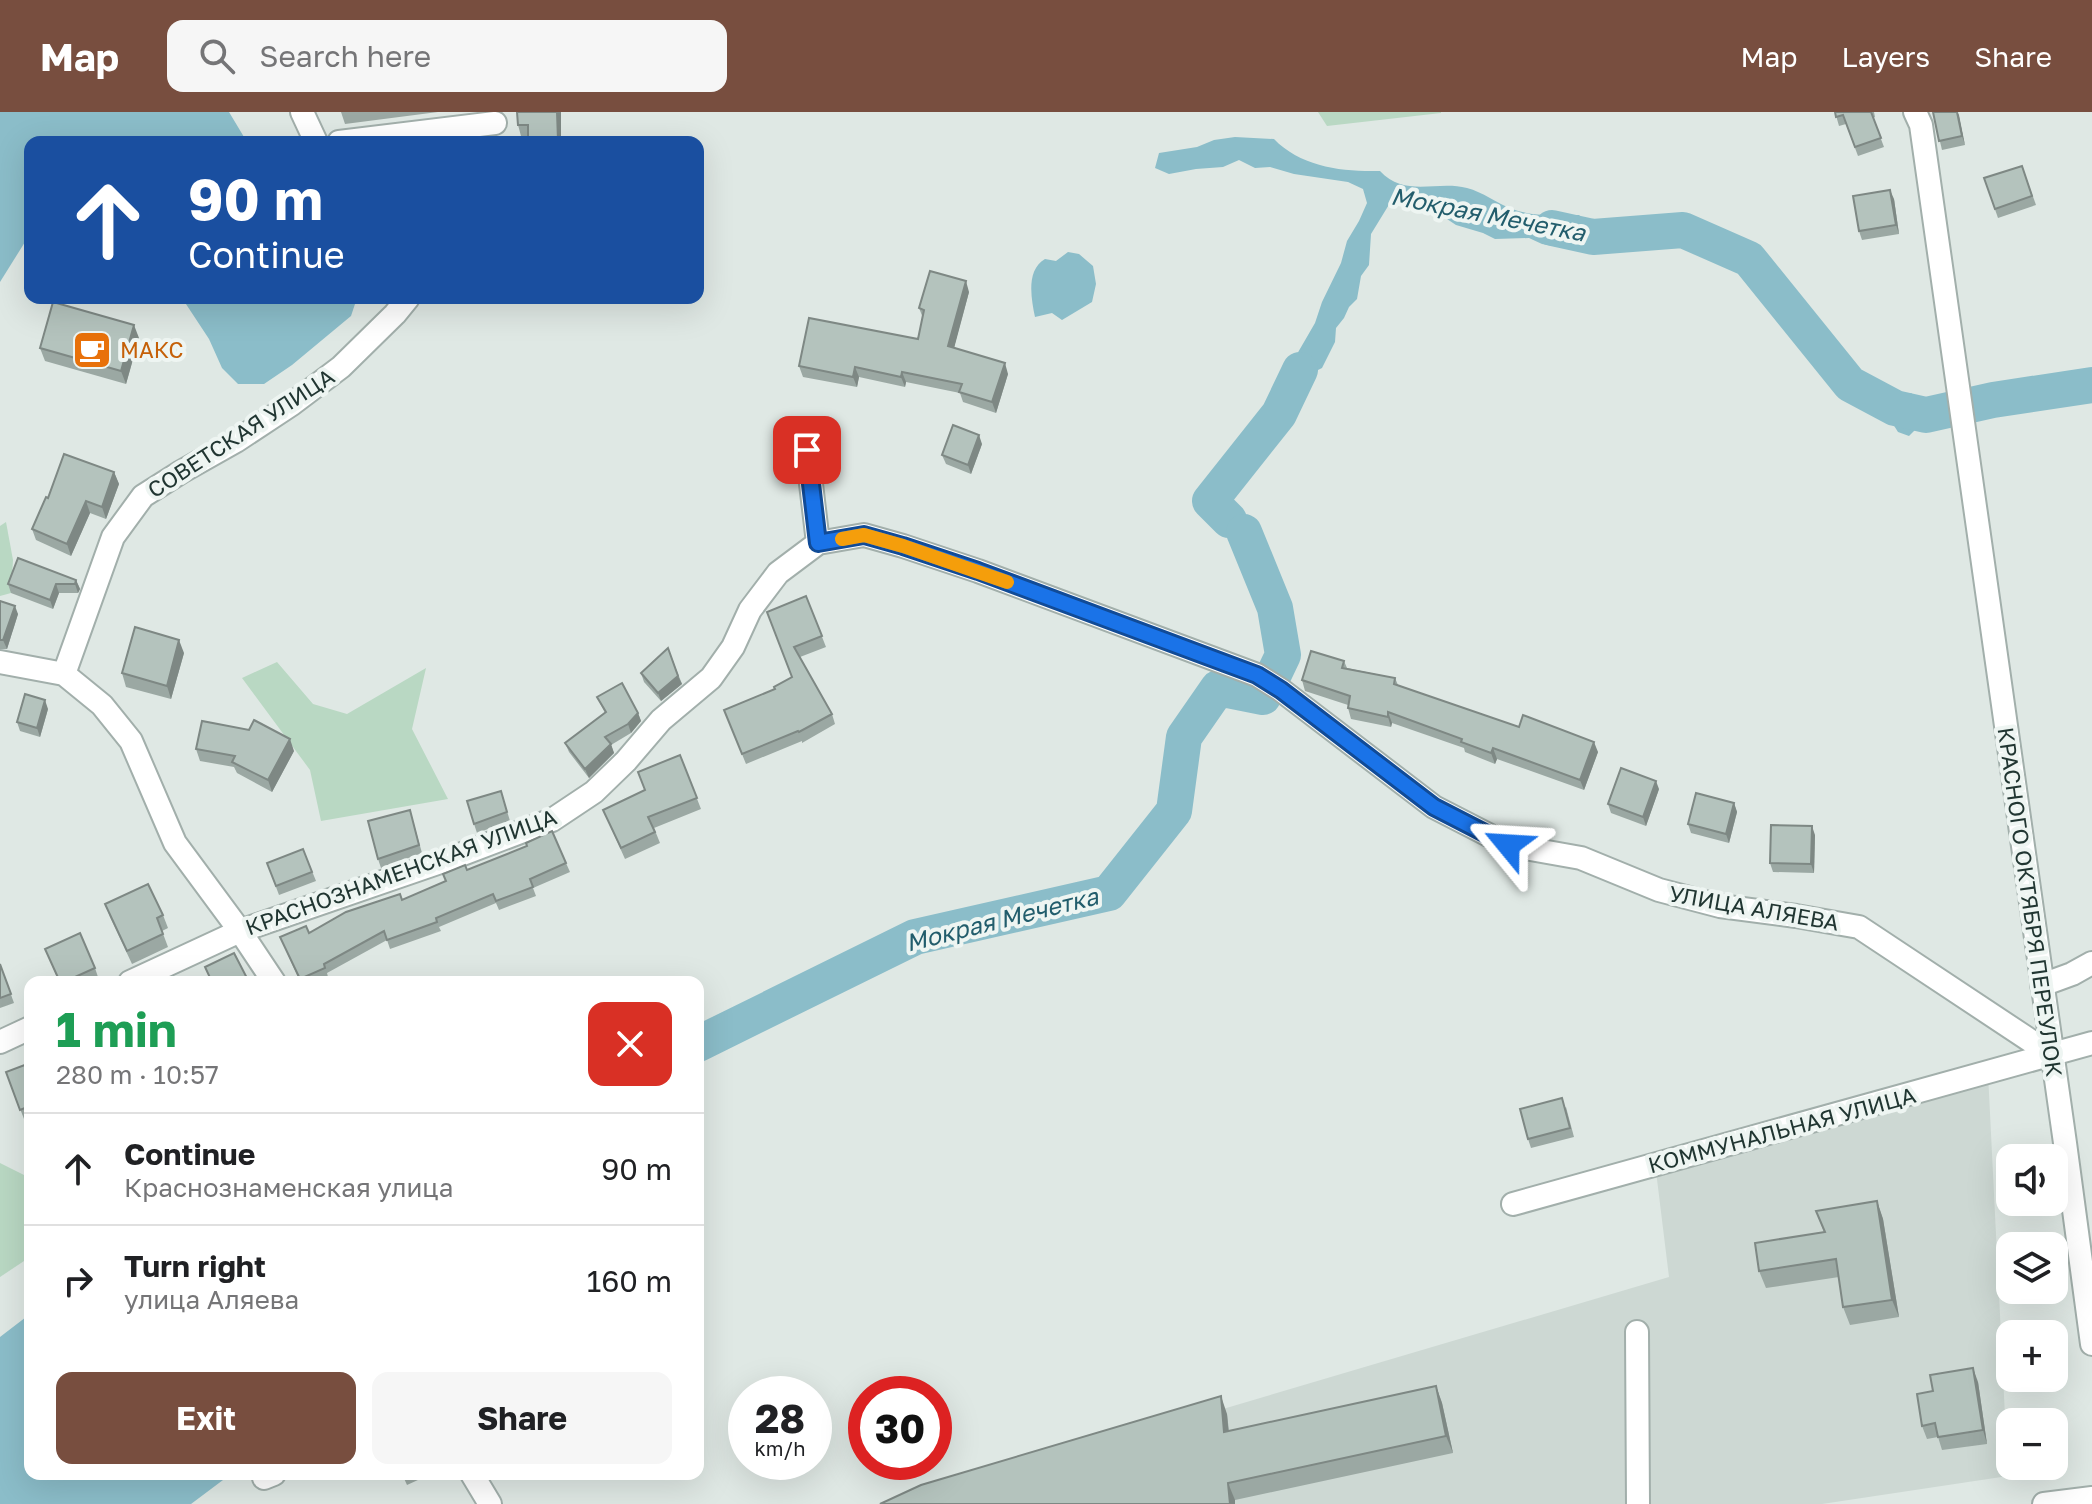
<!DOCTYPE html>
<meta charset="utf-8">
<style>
:root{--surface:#fff;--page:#f6f6f6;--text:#202124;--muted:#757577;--line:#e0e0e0;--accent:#784e3f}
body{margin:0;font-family:"Golos Text",sans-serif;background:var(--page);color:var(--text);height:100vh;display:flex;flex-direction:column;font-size:30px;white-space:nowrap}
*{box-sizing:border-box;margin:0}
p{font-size:26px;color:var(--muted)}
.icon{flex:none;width:44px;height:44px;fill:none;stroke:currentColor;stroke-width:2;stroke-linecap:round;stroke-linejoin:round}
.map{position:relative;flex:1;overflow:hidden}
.side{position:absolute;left:24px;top:864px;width:680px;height:504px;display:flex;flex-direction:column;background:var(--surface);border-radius:16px;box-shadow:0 8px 32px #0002}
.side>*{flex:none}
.hud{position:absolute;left:24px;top:24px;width:680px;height:168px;border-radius:16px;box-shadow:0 8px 32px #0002;background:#1a4fa0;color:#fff;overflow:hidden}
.fabs{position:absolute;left:1996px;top:1032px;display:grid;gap:16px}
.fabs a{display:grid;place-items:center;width:72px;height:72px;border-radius:16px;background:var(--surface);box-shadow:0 8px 32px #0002;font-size:40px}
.speed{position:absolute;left:728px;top:1264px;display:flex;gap:16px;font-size:40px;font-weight:700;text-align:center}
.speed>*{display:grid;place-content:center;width:104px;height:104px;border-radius:50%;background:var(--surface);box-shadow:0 8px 32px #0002;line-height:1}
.speed small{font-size:20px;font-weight:400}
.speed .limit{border:12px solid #d22;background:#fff;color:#111}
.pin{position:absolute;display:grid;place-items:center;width:68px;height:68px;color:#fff;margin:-34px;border-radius:16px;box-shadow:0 4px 12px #0006}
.me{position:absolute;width:88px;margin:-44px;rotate:297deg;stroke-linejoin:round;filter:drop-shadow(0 0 6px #0008)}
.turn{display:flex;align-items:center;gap:28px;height:168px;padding:0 32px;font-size:36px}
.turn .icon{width:104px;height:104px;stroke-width:2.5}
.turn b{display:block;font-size:56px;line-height:68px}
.round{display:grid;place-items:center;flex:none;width:84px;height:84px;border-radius:16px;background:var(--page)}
.summary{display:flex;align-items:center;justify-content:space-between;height:136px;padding:0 32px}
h1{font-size:48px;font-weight:700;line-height:60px;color:#1e9e55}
.primary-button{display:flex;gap:16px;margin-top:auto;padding:16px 32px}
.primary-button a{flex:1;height:92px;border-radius:16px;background:var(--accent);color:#fff;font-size:32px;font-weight:700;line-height:92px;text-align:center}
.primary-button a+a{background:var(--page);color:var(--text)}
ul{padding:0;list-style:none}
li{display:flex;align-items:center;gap:24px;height:112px;padding:0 32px;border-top:2px solid var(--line)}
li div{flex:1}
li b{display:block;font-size:30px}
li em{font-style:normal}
header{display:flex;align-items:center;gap:48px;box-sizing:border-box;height:112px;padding:0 40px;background:var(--accent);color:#fff}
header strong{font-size:38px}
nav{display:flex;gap:44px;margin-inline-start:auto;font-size:28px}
.search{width:560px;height:72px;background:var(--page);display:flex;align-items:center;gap:20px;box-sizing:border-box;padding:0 28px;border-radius:16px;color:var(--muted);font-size:30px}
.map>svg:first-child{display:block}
.built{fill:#cdd8d3}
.green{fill:#b9d8c3}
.water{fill:#8bbdc9}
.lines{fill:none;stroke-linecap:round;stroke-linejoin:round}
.river{stroke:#8bbdc9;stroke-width:36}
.minor-casing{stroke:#a2afab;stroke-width:26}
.minor{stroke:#fff;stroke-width:22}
.wall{fill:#9ba8a3}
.shaded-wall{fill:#7e8884}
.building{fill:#b4c3bd;stroke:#7e8884;stroke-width:2}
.route-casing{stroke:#114b97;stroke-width:20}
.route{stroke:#1a73e8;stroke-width:14}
.slow{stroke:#f59e0b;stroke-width:14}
.labels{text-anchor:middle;stroke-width:8;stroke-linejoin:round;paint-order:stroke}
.food-label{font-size:22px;fill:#c56008;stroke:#eef5f2;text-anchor:start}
.street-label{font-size:22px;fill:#213632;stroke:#eef5f2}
.water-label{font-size:24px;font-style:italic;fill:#225d6c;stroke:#eef5f2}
</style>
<header>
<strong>Map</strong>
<div class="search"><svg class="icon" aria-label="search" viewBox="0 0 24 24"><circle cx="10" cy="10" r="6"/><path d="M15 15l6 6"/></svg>Search here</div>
<nav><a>Map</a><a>Layers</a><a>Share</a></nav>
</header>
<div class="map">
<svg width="2092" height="1392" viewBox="0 0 2092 1392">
<rect width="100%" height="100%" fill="#dfe8e4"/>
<!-- built -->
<polygon class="built" points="1988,961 2008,1364 1822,1392 941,1392 949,1378 1669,1165 1655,1051"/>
<!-- green -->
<g class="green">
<polygon points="1318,0 1441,0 1441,1 1327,14"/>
<polygon points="6,410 13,448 11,481 0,484 0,414"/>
<polygon points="277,550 313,592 347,602 426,556 412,617 448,687 321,709 310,658 242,566"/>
<polygon points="0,1051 28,1065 30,1064 30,1145 0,1165"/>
</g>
<!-- water -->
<g class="water">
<polygon points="0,0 229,0 247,30 30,30 30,122 0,170"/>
<path d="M 1235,25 L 1274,27 C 1301,55 1343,60 1380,59 C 1405,86 1437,68 1467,76 C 1483,80 1496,91 1512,97 C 1534,105 1556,103 1579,103 L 1596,120 L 1599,130 L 1589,137 L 1575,131 L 1559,135 L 1542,132 L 1529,126 L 1495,127 L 1483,121 L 1456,113 L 1441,103 L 1425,97 L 1417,101 L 1399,89 L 1390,91 L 1371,122 L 1369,153 L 1361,164 L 1357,187 L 1349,195 L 1344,206 L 1336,216 L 1335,230 L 1322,256 L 1314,260 L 1306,271 L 1301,284 L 1292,297 L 1283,304 L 1274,295 L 1293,249 L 1315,211 L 1322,190 L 1341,151 L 1347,129 L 1359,109 L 1367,91 L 1363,77 L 1348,70 L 1294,62 L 1270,55 L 1255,56 L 1239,48 L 1223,55 L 1196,57 L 1169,62 L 1155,56 L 1159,41 L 1197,35 L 1214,28 Z"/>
<path d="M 1068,140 L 1079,142 L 1093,154 L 1096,172 L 1092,190 L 1062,208 L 1052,201 L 1035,205 C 1031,186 1026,158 1045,147 L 1056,149 Z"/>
<polygon points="182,186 357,186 351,204 292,253 264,272 238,272 222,256 209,227"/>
<polygon points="1911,281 1919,288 1936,286 1940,313 1917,316 1909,324 1898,320 1881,293 1886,285 1891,282 1901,287"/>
<polygon points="30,1202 30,1362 231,1362 191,1392 0,1392 0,1225"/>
</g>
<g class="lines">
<!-- river -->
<g class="river">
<polyline points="1552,116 1593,125 1683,118 1749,147 1850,272 1895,296 1926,303 1993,288 2092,273"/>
<polyline points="1229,408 1210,389 1279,302 1300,258"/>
<polyline points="698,932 915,825 1109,781 1174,699 1184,625 1218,576 1263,585 1283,543 1275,496 1244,420"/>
</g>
<defs>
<g id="minor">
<polyline points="302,0 316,30"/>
<polyline points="1915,0 1921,13 2065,1031 2092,1232"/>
<polyline points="339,30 495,11"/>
<polyline points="807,338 818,431"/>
<polyline points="0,550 64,562 102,593 131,629 175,731 240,819 274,870"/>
<polyline points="64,562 113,425 143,384 181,360 236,329 292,292 341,255 395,202 408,186"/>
<polyline points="130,870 240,819 452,746 552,708 594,680 626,649 661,608 711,566 733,535 750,498 778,461 818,431 864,423 903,434 978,459 1257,563 1281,578 1434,695 1508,733 1581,746 1659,778 1720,794 1796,804 1859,815 2052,943"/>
<polyline points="2042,873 2072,862 2092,851"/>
<polyline points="0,930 30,916"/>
<polyline points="1513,1092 2092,931"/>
<polyline points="1637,1220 1638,1392"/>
<polyline points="472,1362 490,1392"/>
<polyline points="264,1366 274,1362"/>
<polyline points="2044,1392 2092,1386"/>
</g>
</defs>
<!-- minor casing -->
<use href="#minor" class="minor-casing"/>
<!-- minor -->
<use href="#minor" class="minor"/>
</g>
<!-- wall -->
<g class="wall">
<polygon points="341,0 438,0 345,12"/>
<polygon points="517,0 561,28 583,28 583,30 528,30 528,24 521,24 518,13"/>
<polygon points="1835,0 1874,0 1875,5 1873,6 1884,35 1858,44 1846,12 1839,14"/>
<polygon points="1933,0 1957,0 1965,33 1942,38"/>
<polygon points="2022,54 2036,93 1998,106 1984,66"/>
<polygon points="1894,87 1899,122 1862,128 1859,119"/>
<polygon points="969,180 954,235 1008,262 996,301 963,290 960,281 906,270 905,275 859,265 857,275 803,265 799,254 918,227 923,206 919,196"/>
<polygon points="139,226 126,272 45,249 40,236"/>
<polygon points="982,332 971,362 946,352 942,343"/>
<polygon points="114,360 119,372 106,407 90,401 71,444 36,428 32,417 48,386"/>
<polygon points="76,468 80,477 78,481 59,481 53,497 11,481 8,472"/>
<polygon points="806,484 826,535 800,545 832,602 835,612 802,631 802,629 746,652 724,598 775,577 792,565 767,500"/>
<polygon points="0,489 18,502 7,537 0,537"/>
<polygon points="668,536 682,572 661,589 644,570 641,561"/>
<polygon points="184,541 171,587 126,575 122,561"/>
<polygon points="1344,549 1347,556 1395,566 1398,573 1519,615 1598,640 1584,678 1497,647 1495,652 1465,640 1464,636 1392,611 1391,615 1351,607 1348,596 1348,593 1305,579 1302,568"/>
<polygon points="597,585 638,601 641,609 631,621 611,633 614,641 589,666 569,640 565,631 605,601"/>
<polygon points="48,597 40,625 20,619 17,610"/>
<polygon points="196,637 294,639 272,680 237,661 234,655 200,649"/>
<polygon points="680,643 701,697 654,716 660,731 625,747 603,698 645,678"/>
<polygon points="1659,677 1646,714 1611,701 1608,692"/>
<polygon points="501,679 510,709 477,721 474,712"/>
<polygon points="1734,691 1737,700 1729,731 1691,721 1688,712"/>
<polygon points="410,698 422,741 381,756 378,747"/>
<polygon points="1815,723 1814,761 1773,760 1770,751"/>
<polygon points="303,737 316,769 279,783 267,751"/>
<polygon points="566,751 570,760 533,776 536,784 499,798 496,791 439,815 441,819 390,837 387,828 327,861 328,865 317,870 300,870 280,825 309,821 402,788 446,769 467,758"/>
<polygon points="105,792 163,803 168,816 162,819 168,835 132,852 110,805"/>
<polygon points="45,837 95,856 98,865 87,870 59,870"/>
<polygon points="0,852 14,891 0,896"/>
<polygon points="30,951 30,1005 24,1007 6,960"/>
<polygon points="1566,995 1574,1025 1531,1036 1528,1027"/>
<polygon points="1877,1089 1883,1107 1899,1205 1850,1213 1843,1195 1839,1165 1766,1176 1759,1159 1824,1120 1816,1099"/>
<polygon points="1978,1270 1987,1332 1942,1338 1938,1325 1927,1327 1922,1314 1933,1279"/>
<polygon points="1436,1274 1442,1291 1453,1341 1235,1388 921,1373 1227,1302 1229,1319"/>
<polygon points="402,1362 431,1362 407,1373"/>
</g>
<!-- shaded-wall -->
<g class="shaded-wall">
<polygon points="557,0 561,0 561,30 558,30"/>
<polygon points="1957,0 1959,3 1965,33 1962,24"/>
<polygon points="1890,78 1894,87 1899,122 1896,113"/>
<polygon points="966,169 969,180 952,244 948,234"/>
<polygon points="134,213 139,226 126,272 121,259"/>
<polygon points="1005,251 1008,262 996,301 992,290"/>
<polygon points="855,255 859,265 857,275 853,265"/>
<polygon points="902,260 906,270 905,275 901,265"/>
<polygon points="979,323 982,332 971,362 968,353"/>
<polygon points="114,360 119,372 106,407 102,395"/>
<polygon points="86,389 90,401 71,444 67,432"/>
<polygon points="76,468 80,477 78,481 75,472"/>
<polygon points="56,472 59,481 53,497 50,488"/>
<polygon points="15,494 18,502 7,537 3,528"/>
<polygon points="179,528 184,541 171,587 167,574"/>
<polygon points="678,564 682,572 661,589 658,581"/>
<polygon points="45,588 48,597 40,625 37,616"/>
<polygon points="1388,600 1392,611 1391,615 1388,605"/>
<polygon points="638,601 641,609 631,621 628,612"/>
<polygon points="290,627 294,639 272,680 268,668"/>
<polygon points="1594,630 1598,640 1584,678 1580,668"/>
<polygon points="611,632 614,641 589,666 585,657"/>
<polygon points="1493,636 1497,647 1495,652 1491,641"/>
<polygon points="1656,669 1659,677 1646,714 1643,705"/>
<polygon points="1734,691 1737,700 1729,731 1726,722"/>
<polygon points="1812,714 1815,723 1814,761 1811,752"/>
<polygon points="1877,1089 1883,1107 1899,1205 1892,1188"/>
<polygon points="1973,1256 1978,1270 1987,1332 1983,1318"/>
<polygon points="1436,1274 1442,1291 1453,1341 1446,1324"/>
<polygon points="1221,1284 1227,1302 1230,1337 1224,1320"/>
<polygon points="1228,1371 1235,1388 1235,1392 1230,1392"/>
</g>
<!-- building -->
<g class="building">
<polygon points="517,0 557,0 558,28 583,28 583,30 528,30 528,13 518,13"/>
<polygon points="1835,0 1871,0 1881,26 1855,35 1843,3 1836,5"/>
<polygon points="1933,0 1957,0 1962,24 1939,29"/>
<polygon points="2022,54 2032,84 1995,97 1984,66"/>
<polygon points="1890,78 1896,113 1859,119 1853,84"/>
<polygon points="930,159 966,169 948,234 1005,251 992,290 959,280 962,272 902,260 901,265 855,255 853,265 799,254 809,206 918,227 924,198 919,196"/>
<polygon points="53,190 134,213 121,259 40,236"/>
<polygon points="953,313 979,323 968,353 942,343"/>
<polygon points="64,342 114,360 102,395 86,389 67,432 32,417 46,385 48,386"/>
<polygon points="18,446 76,468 75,472 56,472 50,488 8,472"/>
<polygon points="806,484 822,524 794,535 832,602 799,620 798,619 742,642 724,598 775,577 774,575 792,565 767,500"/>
<polygon points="0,489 15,494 3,528 0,528"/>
<polygon points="135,515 179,528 167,574 122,561"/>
<polygon points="668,536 678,564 658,581 641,561"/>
<polygon points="1311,539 1344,549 1342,556 1395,566 1394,572 1519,615 1523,603 1594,630 1580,668 1493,636 1491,641 1461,630 1462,627 1388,600 1388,605 1348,596 1350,584 1302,568"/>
<polygon points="622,571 638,601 628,612 605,625 611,632 585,657 565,631 606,600 597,585"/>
<polygon points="25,582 45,588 37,616 17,610"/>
<polygon points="254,608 290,627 268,668 232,650 235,644 196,637 202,609 249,618"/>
<polygon points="680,643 697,686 648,705 655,720 621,736 603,698 645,678 638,660"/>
<polygon points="1621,656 1656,669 1643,705 1608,692"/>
<polygon points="501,679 507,700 474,712 467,689"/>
<polygon points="1696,681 1734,691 1726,722 1688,712"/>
<polygon points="410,698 419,733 378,747 368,709"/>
<polygon points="1771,713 1812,714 1811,752 1770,751"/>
<polygon points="552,719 566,751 530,767 533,775 496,789 493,782 436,806 437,810 387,828 384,819 324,852 325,856 300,867 280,825 306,814 309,821 346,800 400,782 402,788 446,769 443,762 465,753 467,758 527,734 526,731"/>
<polygon points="303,737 312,760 276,774 267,751"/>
<polygon points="148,772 163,803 157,806 163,822 127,839 105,792"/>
<polygon points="80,821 95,856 64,870 60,870 45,837"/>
<polygon points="234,841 249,870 212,870 205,855"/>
<polygon points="0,852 11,882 0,886"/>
<polygon points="30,951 30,994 20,998 6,960"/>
<polygon points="1562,986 1570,1016 1528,1027 1520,997"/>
<polygon points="1877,1089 1892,1188 1843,1195 1836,1147 1759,1159 1755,1131 1825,1120 1816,1099"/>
<polygon points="1973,1256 1983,1318 1938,1325 1935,1311 1922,1314 1917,1282 1933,1279 1930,1263"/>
<polygon points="1436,1274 1446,1324 1228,1371 1230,1392 880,1392 921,1373 1221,1284 1224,1320"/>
</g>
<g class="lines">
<defs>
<polyline id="route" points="807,338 818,431 864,423 903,434 978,459 1257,563 1281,578 1434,695 1508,733"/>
</defs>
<!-- route casing -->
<use href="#route" class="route-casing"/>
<!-- route -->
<use href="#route" class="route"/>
<!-- slow -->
<polyline class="slow" points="842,427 864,423 903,434 1007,470"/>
</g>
<!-- icons -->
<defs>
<symbol id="cafe-square" viewBox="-11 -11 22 22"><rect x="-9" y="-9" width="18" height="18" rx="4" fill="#e8710a" stroke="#eef5f2"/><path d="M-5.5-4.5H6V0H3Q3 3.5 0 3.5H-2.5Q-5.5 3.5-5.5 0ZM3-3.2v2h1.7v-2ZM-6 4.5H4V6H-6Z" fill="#fff"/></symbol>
</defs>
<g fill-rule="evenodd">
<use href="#cafe-square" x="70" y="216" width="44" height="44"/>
</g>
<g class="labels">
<!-- food labels -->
<g class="food-label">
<text x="120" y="246">МАКС</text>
</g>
<!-- street labels -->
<g class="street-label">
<text transform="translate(241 321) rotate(-33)" y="8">СОВЕТСКАЯ УЛИЦА</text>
<text transform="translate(401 760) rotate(-20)" y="8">КРАСНОЗНАМЕНСКАЯ УЛИЦА</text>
<text transform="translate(2030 790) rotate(82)" y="8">КРАСНОГО ОКТЯБРЯ ПЕРЕУЛОК</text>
<text transform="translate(1754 796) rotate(10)" y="8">УЛИЦА АЛЯЕВА</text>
<text transform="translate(1782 1018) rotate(-15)" y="8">КОММУНАЛЬНАЯ УЛИЦА</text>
</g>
<!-- water labels -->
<g class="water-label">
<text transform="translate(1488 103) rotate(11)" y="8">Мокрая Мечетка</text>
<text transform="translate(1002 808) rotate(-14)" y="8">Мокрая Мечетка</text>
</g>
</g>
</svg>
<div class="fabs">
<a><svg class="icon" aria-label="sound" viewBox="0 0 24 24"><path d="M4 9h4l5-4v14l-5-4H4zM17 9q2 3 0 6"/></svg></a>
<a><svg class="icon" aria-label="layers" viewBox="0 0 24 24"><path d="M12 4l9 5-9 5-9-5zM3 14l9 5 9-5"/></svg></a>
<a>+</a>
<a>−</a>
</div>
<div class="speed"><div>28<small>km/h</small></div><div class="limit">30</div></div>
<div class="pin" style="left:807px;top:338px;background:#d93025"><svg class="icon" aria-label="arrive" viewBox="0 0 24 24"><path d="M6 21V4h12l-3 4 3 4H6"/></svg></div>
<svg class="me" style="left:1508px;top:733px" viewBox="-20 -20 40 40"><path d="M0-17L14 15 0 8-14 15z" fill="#1a73e8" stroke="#fff" stroke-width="4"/></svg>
<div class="hud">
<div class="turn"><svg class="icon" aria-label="ahead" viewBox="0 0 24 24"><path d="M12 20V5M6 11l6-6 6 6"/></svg><div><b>90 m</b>Continue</div></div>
</div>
<section class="side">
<div class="summary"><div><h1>1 min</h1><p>280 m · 10:57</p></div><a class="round" style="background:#d93025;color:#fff"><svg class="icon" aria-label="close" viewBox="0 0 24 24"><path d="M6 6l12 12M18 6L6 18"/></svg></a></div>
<ul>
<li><svg class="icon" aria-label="ahead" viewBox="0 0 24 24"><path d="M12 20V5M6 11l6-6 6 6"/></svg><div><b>Continue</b><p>Краснознаменская улица</p></div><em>90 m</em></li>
<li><svg class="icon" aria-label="right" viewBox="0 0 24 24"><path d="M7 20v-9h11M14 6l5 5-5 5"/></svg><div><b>Turn right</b><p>улица Аляева</p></div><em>160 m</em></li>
</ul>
<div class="primary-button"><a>Exit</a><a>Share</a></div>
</section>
</div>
